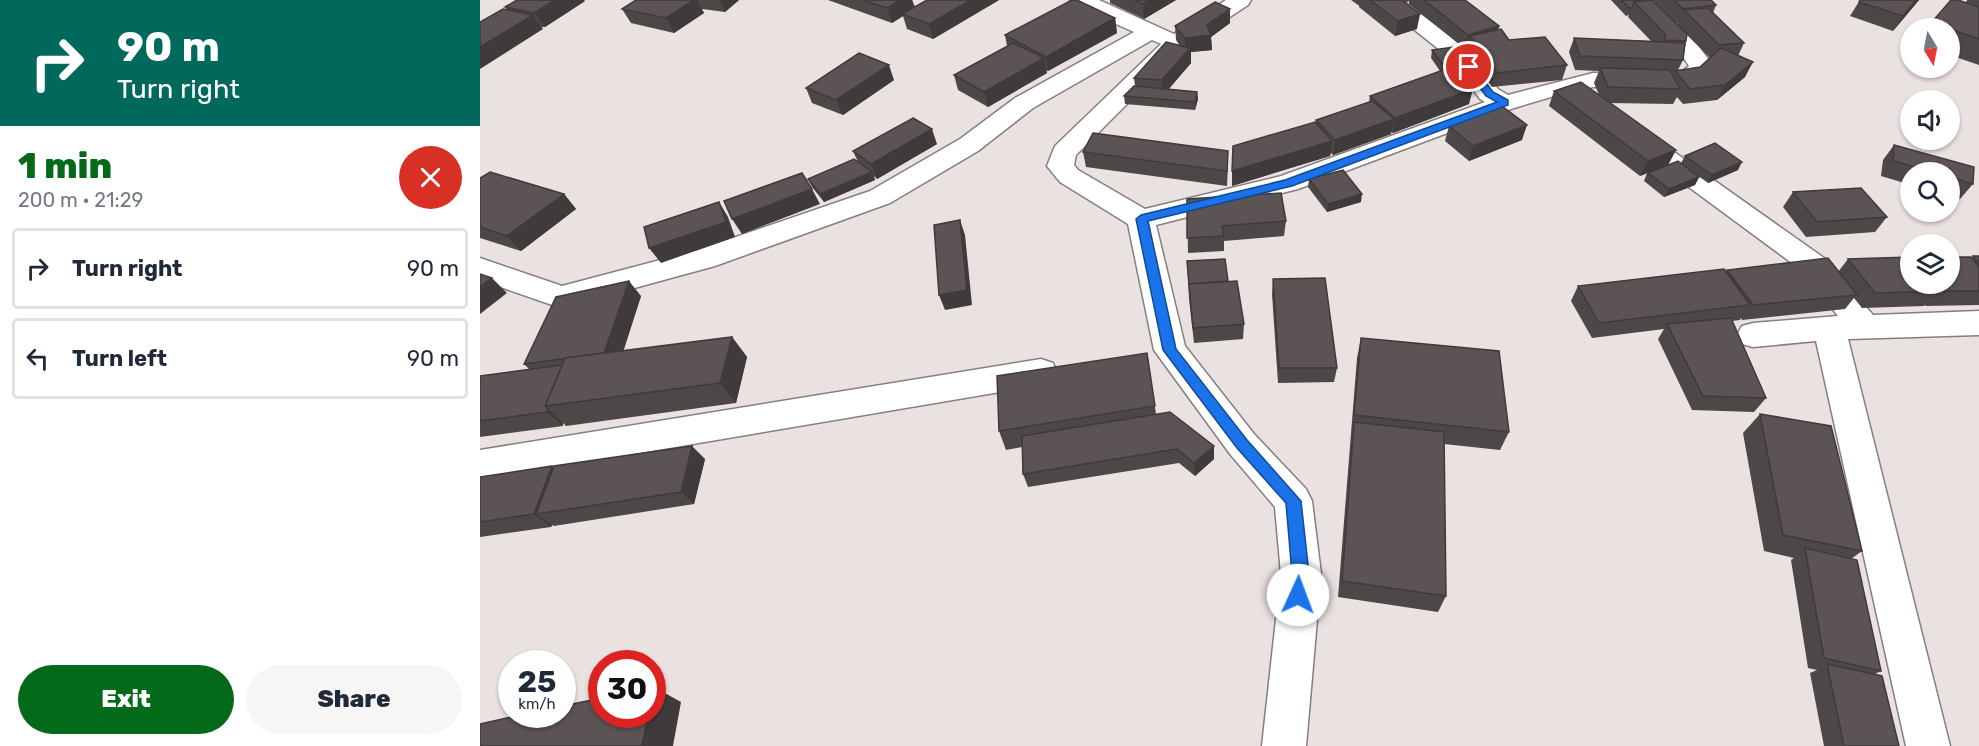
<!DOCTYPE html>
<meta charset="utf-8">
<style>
:root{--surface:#fff;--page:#f6f6f7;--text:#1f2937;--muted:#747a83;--line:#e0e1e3;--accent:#026a18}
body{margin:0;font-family:Rubik,sans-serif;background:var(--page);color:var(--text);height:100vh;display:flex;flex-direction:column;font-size:22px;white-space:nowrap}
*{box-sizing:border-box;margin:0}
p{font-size:20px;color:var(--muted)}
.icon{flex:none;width:33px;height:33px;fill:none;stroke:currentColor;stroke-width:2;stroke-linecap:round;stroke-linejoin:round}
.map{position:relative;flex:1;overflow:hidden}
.sheet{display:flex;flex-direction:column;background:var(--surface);width:480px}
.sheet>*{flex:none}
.hud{background:#00695c;color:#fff;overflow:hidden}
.needle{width:39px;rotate:170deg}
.buttons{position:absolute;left:1420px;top:18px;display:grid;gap:12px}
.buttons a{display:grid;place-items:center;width:60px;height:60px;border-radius:50%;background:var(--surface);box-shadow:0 2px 4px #0004;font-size:30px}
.speed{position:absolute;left:18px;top:650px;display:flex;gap:12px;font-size:30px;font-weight:700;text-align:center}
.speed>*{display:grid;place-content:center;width:78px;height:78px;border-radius:50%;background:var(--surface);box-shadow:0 2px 4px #0004;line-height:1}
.speed small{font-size:15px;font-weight:400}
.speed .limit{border:9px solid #d22;background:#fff;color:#111}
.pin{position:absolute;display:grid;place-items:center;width:51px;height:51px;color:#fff;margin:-26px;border:3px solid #fff;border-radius:50%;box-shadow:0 2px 6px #0007}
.me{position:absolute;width:66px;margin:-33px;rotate:2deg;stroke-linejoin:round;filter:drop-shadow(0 0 4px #0008)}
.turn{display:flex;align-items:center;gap:21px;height:126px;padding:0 18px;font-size:27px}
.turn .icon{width:78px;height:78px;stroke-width:2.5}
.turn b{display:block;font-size:42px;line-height:51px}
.round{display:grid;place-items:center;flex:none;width:63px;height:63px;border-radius:32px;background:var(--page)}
.head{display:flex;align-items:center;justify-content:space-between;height:102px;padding:0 18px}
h1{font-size:36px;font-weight:800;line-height:45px;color:var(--accent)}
.button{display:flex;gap:12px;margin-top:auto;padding:12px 18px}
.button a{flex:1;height:69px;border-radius:36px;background:var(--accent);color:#fff;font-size:24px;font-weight:800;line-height:69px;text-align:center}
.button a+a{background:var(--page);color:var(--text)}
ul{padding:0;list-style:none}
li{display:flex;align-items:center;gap:18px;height:81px;margin:0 12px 9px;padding:0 6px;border:3px solid var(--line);border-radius:6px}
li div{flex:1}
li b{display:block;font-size:22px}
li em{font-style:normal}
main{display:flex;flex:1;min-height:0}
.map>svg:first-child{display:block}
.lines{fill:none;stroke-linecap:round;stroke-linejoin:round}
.minor-casing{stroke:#867e7f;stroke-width:3}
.minor{fill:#fff;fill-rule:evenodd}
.wall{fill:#4e4748}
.shaded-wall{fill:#403a3b}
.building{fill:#5b5354;stroke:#403a3b;stroke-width:1.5}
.route{fill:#1a73e8;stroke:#114b97;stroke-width:1.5}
</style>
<main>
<section class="sheet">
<div class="hud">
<div class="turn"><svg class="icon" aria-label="right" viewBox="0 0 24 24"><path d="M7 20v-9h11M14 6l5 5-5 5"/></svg><div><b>90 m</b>Turn right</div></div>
</div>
<div class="head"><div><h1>1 min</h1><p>200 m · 21:29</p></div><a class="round" style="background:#d93025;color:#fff"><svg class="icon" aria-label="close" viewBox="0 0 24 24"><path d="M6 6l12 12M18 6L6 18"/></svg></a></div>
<ul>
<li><svg class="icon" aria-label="right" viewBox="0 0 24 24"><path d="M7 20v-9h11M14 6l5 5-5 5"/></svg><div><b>Turn right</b></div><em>90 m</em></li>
<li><svg class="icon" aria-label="left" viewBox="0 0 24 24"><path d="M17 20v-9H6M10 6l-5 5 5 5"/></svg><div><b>Turn left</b></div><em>90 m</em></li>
</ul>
<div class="button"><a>Exit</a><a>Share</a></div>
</section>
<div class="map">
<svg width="1499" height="746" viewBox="0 0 1499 746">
<rect width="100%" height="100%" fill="#eae1e1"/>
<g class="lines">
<defs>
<g id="minor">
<polygon points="590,0 619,0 694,34 746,0 771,0 768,5 703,48 596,155 594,165 598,170 665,209 801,176 1005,102 1000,99 971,59 897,0 922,0 987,49 1018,89 1028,95 1113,73 1203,71 1209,66 1201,54 1148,0 1171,0 1217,44 1234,67 1217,83 1209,85 1113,87 1088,92 1034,108 818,189 676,225 705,346 774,434 826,489 832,501 841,574 826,746 782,746 801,574 795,507 750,454 674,350 648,224 580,182 567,166 575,146 681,44 672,40 553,108 498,151 410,203 235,266 81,308 0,280 0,258 82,286 218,250 390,191 480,139 535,98 654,32 593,5"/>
<polygon points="1154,127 1163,130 1344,258 1393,315 1499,311 1499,335 1368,339 1470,746 1426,746 1336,341 1273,347 1262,344 1257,335 1262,326 1273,323 1358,316 1324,272 1145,140 1141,135 1145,130"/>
<polygon points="561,359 573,363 577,372 573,381 561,385 0,480 0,450"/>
</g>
</defs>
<!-- minor casing -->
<use href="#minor" class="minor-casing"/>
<!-- minor -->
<use href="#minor" class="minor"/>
</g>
<!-- wall -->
<g class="wall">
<polygon points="156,0 259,0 245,12 222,9 224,13 194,33 151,23 142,9"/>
<polygon points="348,0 432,0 435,7 447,0 519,0 453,39 427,29 423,16 412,23"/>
<polygon points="630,0 696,0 664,19 630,3"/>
<polygon points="871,0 921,0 937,29 915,36 879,7 879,5 878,5"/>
<polygon points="921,0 985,0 1019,26 1018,30 1029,40 1087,65 1082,80 1012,87 986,51 987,49 985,49 929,4 929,1 925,3"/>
<polygon points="1131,0 1162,0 1206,41 1203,60 1198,70 1220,67 1230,58 1197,25 1198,23 1196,23 1173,0 1231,0 1236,5 1233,13 1264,43 1258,56 1265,77 1237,100 1203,104 1197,97 1193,104 1129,103 1196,150 1188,165 1201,163 1205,156 1258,170 1228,183 1206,167 1219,177 1215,185 1184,197 1164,181 1167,173 1160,176 1069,106 1074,91 1119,95 1114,83 1119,71 1095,70 1089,52 1094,38 1171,41 1148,17 1149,15 1146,16"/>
<polygon points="1380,0 1439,0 1413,31 1370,16"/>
<polygon points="1487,0 1499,0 1499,65 1470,55 1470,28 1448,28 1451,23 1486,3"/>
<polygon points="105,1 65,27 61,27 63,29 26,9 25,7"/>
<polygon points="750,9 750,23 731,37 732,50 711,52 711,63 689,89 717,92 718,99 715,110 645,104 644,96 655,86 654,78 700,46 696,40 695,26"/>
<polygon points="635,18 637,33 568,71 566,70 567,73 508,107 478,90 474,75 527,46 525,35"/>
<polygon points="952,50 997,88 992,89 989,104 913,133 911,132 911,134 853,155 851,153 850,156 752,186 835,123 836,120 889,102 890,96 960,71 951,58"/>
<polygon points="414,80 363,115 332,103 326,88"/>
<polygon points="969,126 1042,140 989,161 965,141"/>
<polygon points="457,144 397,179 394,176 395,180 344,202 332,187 328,179 378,162 373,151"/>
<polygon points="1414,145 1493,184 1480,199 1470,196 1470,172 1431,172 1431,185 1401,176 1403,160"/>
<polygon points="603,152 748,166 747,186 606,167"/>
<polygon points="0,178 84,194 96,209 41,251 0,238"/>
<polygon points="829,179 881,202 847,212 828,187"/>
<polygon points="1313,192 1407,217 1395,232 1326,237 1303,207"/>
<polygon points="707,199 806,221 804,236 744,241 744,251 708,253"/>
<polygon points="1493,256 1499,256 1499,305 1446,306 1445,305 1444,306 1382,308 1374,298 1365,309 1262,320 1261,318 1260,320 1252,321 1286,398 1274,412 1212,410 1178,339 1184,329 1112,338 1091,301 1098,286 1246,272 1247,270 1358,272 1368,259 1431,284 1470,284"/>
<polygon points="707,261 748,281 764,324 763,339 714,343 709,299"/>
<polygon points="793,279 857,368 854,382 798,383 792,294"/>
<polygon points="161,296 143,351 252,337 267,357 256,403 86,426 83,423 83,426 0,437 0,376 49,369 44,364"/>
<polygon points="881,338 1029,432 1020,450 964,444 966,596 958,612 858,597 877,358"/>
<polygon points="667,353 676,414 734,459 715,476 699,463 548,487 543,474 542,447 526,450 519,431"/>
<polygon points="1280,414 1382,551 1371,559 1401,671 1395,674 1419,746 1344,746 1330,673 1337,670 1328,668 1311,560 1314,558 1284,551 1263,433"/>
<polygon points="225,459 214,504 74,526 72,525 71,527 0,537 0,477 74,468"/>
</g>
<!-- shaded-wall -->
<g class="shaded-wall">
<polygon points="75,0 104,0 105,1 65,27 54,13"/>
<polygon points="214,0 217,0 224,13 194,33 186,18"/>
<polygon points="239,0 259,0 245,12"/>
<polygon points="420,0 432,0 435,8 422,14 423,16 412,23 407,8"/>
<polygon points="491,0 519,0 453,39 449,24"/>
<polygon points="670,0 696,0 664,19 663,4"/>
<polygon points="1436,0 1439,0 1413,31 1423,16"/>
<polygon points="750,9 750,23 731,37 732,50 711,52 711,63 683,95 682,80 705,53 705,38 727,25"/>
<polygon points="940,14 937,29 915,36 918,21"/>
<polygon points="53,15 63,29 0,69 0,47"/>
<polygon points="635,18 637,33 568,71 566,57"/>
<polygon points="1019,26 1015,40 990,36 987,49 985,49 988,35"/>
<polygon points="564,58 567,73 508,107 504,92"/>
<polygon points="1273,62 1265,77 1237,100 1245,85"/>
<polygon points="409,65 414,80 363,115 356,100"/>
<polygon points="999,80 997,88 974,91 976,83"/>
<polygon points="993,89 989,104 913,133 915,118"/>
<polygon points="717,92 718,99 715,110 715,102"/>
<polygon points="914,119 911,134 853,155 855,140"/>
<polygon points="1047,125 1042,140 989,161 993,146"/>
<polygon points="452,129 457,144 397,179 391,164"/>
<polygon points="852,141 850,156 752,186 752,171"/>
<polygon points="1196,150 1188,165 1160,176 1168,161"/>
<polygon points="1262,162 1258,170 1228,183 1232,175"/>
<polygon points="392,172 395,180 344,202 340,194"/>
<polygon points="1219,177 1215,185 1184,197 1189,189"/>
<polygon points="332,189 340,204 262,234 252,219"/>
<polygon points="84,194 96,209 41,251 27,236"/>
<polygon points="882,194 881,202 847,212 848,204"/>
<polygon points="239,202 248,217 255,237 181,263 169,248"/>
<polygon points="480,220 485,235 492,305 465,310 459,295"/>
<polygon points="12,278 27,293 0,314 0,287"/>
<polygon points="149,281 161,296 138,368 124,354"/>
<polygon points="252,337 267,357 256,403 240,383"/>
<polygon points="68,409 83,423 83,426 67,412"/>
<polygon points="212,446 225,459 214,504 201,492"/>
<polygon points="734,446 734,459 715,476 714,463"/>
<polygon points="72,466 88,479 56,514 72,525 71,527 54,514"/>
<polygon points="174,687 201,702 193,746 162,746 168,714 172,714 172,694"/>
</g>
<!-- building -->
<g class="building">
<polygon points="37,0 75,0 54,13 25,7"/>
<polygon points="156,0 214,0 186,18 142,9"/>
<polygon points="382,0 420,0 407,8"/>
<polygon points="447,0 491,0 449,24 422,14"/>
<polygon points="592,0 597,0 635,18 566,57 525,35"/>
<polygon points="654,0 670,0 663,4"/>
<polygon points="890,0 921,0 940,14 918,21"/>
<polygon points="944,0 985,0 1019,26 988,35"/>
<polygon points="1141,0 1162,0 1163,1 1154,2 1152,8 1149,8"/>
<polygon points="1172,0 1207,34 1206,41 1185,40 1185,34 1154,2"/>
<polygon points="1194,0 1231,0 1236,5 1203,9"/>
<polygon points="1380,0 1436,0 1423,16 1379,2"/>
<polygon points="1471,0 1478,0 1499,7 1499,39 1470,29 1470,28 1451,23"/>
<polygon points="735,2 750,9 727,25 731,35 705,38 695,26"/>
<polygon points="1228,8 1264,43 1239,45 1204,10"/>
<polygon points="23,9 53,15 0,47 0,22"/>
<polygon points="1021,29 1029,40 1065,37 1087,65 1017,73 990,36"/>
<polygon points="1094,38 1205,43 1203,60 1100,56"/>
<polygon points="686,42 710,48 682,80 654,78"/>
<polygon points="533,43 564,58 504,92 474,75"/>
<polygon points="974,47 999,80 984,82 966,69 952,50"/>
<polygon points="1241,48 1273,62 1245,85 1210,89 1195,71 1220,67"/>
<polygon points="379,53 409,65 356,100 326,88"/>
<polygon points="1120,68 1190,70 1200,89 1128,87"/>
<polygon points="966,69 993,89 915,118 890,96"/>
<polygon points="1101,82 1196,150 1168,161 1074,91"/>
<polygon points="654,86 717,92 715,102 644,96"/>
<polygon points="892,101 914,119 855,140 836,120"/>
<polygon points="1022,106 1047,125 993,146 969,126"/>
<polygon points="433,118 452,129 391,164 373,151"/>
<polygon points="835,122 852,141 752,171 753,146"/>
<polygon points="613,133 748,151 747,171 603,152"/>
<polygon points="1235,143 1262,162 1232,175 1205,156"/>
<polygon points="1414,145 1494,167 1493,184 1470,177 1470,172 1453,172 1413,161"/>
<polygon points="374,159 392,172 340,194 328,179"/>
<polygon points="1198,161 1219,177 1189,189 1168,173"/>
<polygon points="863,170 882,194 848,204 829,179"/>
<polygon points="10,172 84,194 27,236 0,227 0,178"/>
<polygon points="322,173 332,189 252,219 244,201"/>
<polygon points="1381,188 1407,217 1337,222 1313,192"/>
<polygon points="801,193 806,221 742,226 744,236 707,238 707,199"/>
<polygon points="239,202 246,222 169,248 164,227"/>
<polygon points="480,220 487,290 459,295 454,225"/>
<polygon points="1493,256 1499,256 1499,264"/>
<polygon points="1431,257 1431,284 1452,284 1458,291 1395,293 1368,259"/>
<polygon points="1470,257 1491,257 1499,267 1499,291 1460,291 1455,284 1470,284"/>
<polygon points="1348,258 1377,295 1273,305 1247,270"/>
<polygon points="745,259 748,281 709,284 707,261"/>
<polygon points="1244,269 1270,305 1119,323 1098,286"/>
<polygon points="0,274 12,278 0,287"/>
<polygon points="845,278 857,368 799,368 793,279"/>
<polygon points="149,281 124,353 44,364 76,297"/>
<polygon points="757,281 764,324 713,328 709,284"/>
<polygon points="1251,318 1286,398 1223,396 1187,324"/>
<polygon points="252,337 240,383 65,406 85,358"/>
<polygon points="881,338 1019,351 1029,432 874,415"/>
<polygon points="667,353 675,406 519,431 517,376"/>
<polygon points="82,365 65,406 68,409 67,412 0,421 0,376"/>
<polygon points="690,412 734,446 714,463 697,449 543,474 542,436"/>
<polygon points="1280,414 1351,426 1382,551 1303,535"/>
<polygon points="874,422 964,432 966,596 862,581"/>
<polygon points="212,446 201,492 56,514 74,466"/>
<polygon points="72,466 54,514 0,522 0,477"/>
<polygon points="1325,548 1377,560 1401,671 1344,658"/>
<polygon points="1347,664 1402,676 1419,746 1364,746"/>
<polygon points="122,698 122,714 168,714 162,746 0,746 0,724 45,714 82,714 82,706"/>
</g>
<!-- route -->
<polygon class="route" points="985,65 992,65 1013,92 1028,100 1028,105 812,186 668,221 696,349 767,440 821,501 829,574 824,601 818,603 813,601 810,595 812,574 806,503 757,448 683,350 656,219 661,215 805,180 1017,102 1006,96 984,67"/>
</svg>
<div class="buttons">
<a><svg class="needle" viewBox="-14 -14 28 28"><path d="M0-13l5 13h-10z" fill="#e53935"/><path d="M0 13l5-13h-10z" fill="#747a83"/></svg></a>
<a><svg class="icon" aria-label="sound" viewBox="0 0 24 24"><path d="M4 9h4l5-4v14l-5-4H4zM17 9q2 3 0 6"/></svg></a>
<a><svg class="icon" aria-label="search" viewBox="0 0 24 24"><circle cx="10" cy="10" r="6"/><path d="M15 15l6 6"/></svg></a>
<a><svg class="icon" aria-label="layers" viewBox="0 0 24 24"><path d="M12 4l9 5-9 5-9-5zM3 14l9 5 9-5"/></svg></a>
</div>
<div class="speed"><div>25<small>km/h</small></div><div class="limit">30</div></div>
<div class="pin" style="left:989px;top:67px;background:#d93025"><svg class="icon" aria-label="arrive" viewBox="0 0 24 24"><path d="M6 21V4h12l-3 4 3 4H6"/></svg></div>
<svg class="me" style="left:818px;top:595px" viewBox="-20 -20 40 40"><circle r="19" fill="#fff"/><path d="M0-13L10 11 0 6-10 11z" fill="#1a73e8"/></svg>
</div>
</main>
